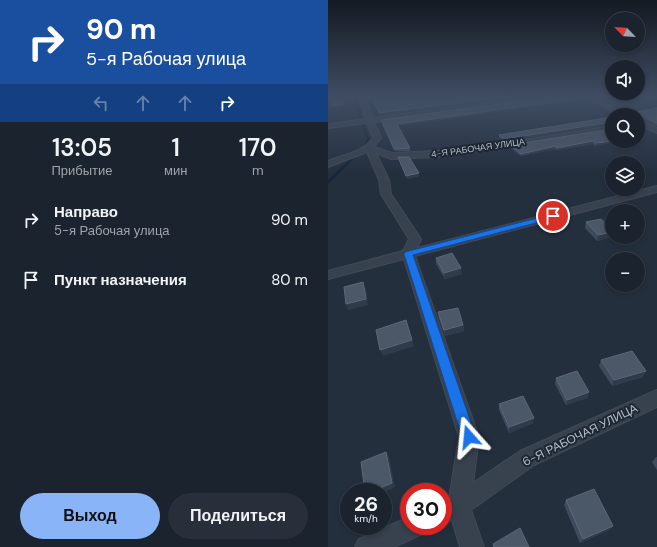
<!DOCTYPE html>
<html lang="ru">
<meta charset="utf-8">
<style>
:root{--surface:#1b232e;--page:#282f3a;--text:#f1f3f6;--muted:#a0a4aa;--line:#39404a;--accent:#8ab4f8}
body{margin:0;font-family:"DM Sans",sans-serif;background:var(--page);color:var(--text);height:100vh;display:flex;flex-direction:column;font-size:15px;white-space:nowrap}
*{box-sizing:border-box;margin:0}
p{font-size:13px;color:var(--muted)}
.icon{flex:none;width:22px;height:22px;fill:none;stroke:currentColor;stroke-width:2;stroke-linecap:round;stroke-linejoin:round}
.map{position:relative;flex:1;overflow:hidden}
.panel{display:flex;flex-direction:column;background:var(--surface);width:328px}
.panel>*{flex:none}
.hud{background:#1a4fa0;color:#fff;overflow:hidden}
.needle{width:26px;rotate:295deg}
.fabs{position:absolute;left:277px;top:12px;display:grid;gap:8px}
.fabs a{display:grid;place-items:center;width:40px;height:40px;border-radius:50%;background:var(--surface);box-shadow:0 2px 6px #0003,0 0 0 1px var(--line);font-size:20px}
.speed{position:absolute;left:12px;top:483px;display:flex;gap:8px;font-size:20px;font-weight:700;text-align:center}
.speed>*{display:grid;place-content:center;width:52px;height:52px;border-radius:50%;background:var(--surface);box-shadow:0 2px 6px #0003,0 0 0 1px var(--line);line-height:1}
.speed small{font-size:10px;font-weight:400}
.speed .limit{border:6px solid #d22;background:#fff;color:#111}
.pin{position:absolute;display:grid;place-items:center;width:34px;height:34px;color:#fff;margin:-17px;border:2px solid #fff;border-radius:50%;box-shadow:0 1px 4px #0007}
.me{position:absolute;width:44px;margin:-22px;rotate:342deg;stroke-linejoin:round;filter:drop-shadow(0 0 3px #0008)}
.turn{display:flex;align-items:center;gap:14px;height:84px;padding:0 20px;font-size:18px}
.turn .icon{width:52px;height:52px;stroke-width:2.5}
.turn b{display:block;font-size:28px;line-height:34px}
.lanes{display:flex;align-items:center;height:38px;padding:0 20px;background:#0003;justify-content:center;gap:20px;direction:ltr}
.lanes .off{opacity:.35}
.eta{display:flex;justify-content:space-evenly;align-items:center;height:68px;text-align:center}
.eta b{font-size:24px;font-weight:600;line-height:28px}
.button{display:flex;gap:8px;margin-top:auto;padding:8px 20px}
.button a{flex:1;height:46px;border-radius:24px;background:var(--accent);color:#111;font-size:16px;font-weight:600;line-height:46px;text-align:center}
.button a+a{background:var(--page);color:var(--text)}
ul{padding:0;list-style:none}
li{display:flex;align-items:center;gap:12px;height:60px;padding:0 20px}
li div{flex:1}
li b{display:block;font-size:15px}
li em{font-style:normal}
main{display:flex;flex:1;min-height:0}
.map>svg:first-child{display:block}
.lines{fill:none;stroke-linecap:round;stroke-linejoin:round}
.stream-far1{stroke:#17263c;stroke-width:2.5}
.stream{stroke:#17263c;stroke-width:3}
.street-casing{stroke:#414a57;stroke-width:2}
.street{fill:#38414e;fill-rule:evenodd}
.wall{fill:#3f4b5c}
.shaded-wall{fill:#2f3b4b}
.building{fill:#4b5868;stroke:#5c6777}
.route{fill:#1a73e8;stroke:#114b97}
.labels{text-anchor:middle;stroke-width:4;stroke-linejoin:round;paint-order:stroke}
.far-street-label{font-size:9px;fill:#b4bcc9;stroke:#1d2633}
.near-street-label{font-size:12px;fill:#b4bcc9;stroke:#1d2633}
</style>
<main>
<section class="panel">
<div class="hud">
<div class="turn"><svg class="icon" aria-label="right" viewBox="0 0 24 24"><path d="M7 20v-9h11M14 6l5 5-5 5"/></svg><div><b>90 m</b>5-я Рабочая улица</div></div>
<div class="lanes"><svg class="icon off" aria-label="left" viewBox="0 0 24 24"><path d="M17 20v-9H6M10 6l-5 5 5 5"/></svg><svg class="icon off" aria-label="ahead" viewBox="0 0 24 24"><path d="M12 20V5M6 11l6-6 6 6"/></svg><svg class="icon off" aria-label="ahead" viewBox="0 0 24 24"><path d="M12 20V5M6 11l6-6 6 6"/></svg><svg class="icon" aria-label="right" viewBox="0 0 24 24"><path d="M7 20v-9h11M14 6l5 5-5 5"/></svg></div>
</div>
<div class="eta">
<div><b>13:05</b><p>Прибытие</p></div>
<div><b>1</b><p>мин</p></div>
<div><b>170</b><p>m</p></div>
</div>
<ul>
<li><svg class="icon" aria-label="right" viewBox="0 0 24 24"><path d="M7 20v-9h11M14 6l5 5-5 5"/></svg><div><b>Направо</b><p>5-я Рабочая улица</p></div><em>90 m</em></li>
<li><svg class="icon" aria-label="arrive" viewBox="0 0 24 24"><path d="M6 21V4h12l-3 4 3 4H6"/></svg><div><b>Пункт назначения</b></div><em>80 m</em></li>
</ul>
<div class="button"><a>Выход</a><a>Поделиться</a></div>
</section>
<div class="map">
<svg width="329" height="547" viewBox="0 0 329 547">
<rect width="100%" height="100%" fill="#242f3e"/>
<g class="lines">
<!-- stream-far1 -->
<polyline class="stream-far1" points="26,97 40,139 38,146"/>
<!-- stream -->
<g class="stream">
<polyline points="36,148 39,145"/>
<polyline points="0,182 30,153"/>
</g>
<defs>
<g id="street">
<polygon points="11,97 29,97 26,99 0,102 0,98"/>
<path d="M 30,97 L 36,97 L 45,118 L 202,97 L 218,97 L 215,99 L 46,122 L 53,138 L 46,147 L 64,153 L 108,151 L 172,144 L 284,126 L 284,130 L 172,148 L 108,157 L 63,159 L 48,153 L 61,180 L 63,194 L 93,239 L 89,248 L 329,186 L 329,192 L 87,256 L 151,437 L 145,483 L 192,451 L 329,390 L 329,407 L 206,465 L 143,510 L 156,547 L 132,547 L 124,520 L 115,524 L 115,502 L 121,499 L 131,437 L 76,259 L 0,279 L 0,271 L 75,251 L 81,239 L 53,194 L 51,180 L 39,152 L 0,167 L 0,161 C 14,155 36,152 45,138 L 39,123 L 0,128 L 0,124 L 38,119 Z"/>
<polygon points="257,97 265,97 300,115 292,115"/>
<polygon points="310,119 329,128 329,133 310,124"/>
<polygon points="81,517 81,526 97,526 94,534 66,547 27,547 31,539"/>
</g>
</defs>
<!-- street casing -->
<use href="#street" class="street-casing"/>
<!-- street -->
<use href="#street" class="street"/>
</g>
<!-- wall -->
<g class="wall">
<polygon points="259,97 259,99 70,126 82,148 82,151 67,151 54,122 53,120 215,98"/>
<polygon points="329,108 329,126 310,116 310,115 307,114 308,112"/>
<polygon points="283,125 176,142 171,138 171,135"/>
<polygon points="284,129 268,146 265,144 229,150 227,149 193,156 183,148 183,145"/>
<polygon points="70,157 91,173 91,176 79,179 71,160"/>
<polygon points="258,222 284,237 269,241 257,228"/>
<polygon points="108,258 134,274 117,279 108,264"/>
<polygon points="110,312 135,325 136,331 117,336 111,319"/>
<polygon points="273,360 315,377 284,386 271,366"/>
<polygon points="228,378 261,392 259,398 238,405 227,384"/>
<polygon points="171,404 205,423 181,433 171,410"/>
<polygon points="328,457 329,457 329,470 324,462"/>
<polygon points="238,500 285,526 281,530 252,543 236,505"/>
</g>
<!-- shaded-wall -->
<g class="shaded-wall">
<polygon points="175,97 192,97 51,116 51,113"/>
<polygon points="259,97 259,99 70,126 69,124"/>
<polygon points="15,99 17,106 5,108 4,106"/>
<polygon points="284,122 283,125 176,142 176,139"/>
<polygon points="265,141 265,144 229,150 229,148"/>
<polygon points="284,141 296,141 268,146 268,143"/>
<polygon points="228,146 227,149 193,156 193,154"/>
<polygon points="91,173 91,176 79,179 78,176"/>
<polygon points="284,232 284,237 269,241 270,235"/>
<polygon points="133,268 134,274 117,279 116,273"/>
<polygon points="35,282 38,289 40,305 20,310 18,304"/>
<polygon points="135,325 136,331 117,336 116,330"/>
<polygon points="84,340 86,346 55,356 52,350"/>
<polygon points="318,371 315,377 284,386 286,380"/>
<polygon points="261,392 259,398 238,405 239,400"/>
<polygon points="206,418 205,423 181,433 181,427"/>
<polygon points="58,452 61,457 67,487 55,493 55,492 43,492"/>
<polygon points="285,526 281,530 252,543 255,539"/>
</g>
<!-- building -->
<g class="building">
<polygon points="62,97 175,97 51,113 45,100"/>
<polygon points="217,97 259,97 69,124 82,148 66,149 53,120 215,98"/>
<polygon points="15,99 16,104 4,106 3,101"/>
<polygon points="329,108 329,123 308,112"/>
<polygon points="278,118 284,122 176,139 171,135"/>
<polygon points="284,129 284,141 268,143 265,141 229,148 228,146 193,154 183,145"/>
<polygon points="70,157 81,157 91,173 78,176"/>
<polygon points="273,219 284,229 284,232 270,235 258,222"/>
<polygon points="124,253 133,268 116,273 108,258"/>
<polygon points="35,282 38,299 18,304 16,287"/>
<polygon points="130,308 135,325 116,330 110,312"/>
<polygon points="78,320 84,340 52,350 48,330"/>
<polygon points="304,351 318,371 286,380 273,360"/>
<polygon points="249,371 261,392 239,400 228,378"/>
<polygon points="195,396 206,418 181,427 171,404"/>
<polygon points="58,452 64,483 43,492 37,492 33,462"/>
<polygon points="266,489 285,526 255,539 238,500"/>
<polygon points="192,528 201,547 166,547 165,544"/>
</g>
<!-- sky -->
<linearGradient id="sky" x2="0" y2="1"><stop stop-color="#141a22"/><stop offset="0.56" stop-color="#3f4d63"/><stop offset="1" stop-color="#3f4d63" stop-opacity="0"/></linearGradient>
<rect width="329" height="173" fill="url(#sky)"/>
<!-- route -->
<polygon class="route" points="225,214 229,216 227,218 85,255 148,437 146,442 141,444 136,442 134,437 76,254 77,252"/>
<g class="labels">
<!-- far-street labels -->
<g class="far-street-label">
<text transform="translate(150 148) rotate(-8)" y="3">4-Я РАБОЧАЯ УЛИЦА</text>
</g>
<!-- near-street labels -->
<g class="near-street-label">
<text transform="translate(252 435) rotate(-26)" y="4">6-Я РАБОЧАЯ УЛИЦА</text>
</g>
</g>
</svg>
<div class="fabs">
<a><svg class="needle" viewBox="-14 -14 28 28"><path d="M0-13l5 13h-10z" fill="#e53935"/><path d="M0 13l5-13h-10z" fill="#a0a4aa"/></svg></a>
<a><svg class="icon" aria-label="sound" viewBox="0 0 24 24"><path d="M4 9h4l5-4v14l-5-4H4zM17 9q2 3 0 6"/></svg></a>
<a><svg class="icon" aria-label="search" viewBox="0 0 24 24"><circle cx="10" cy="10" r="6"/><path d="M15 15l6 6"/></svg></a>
<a><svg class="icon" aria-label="layers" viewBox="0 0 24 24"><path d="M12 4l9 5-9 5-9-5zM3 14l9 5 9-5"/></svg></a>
<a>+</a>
<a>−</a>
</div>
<div class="speed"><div>26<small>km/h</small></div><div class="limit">30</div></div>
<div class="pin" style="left:225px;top:216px;background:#d93025"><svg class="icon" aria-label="arrive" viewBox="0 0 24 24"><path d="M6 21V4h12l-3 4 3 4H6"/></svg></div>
<svg class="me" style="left:141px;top:437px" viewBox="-20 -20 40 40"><path d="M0-17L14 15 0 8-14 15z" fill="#1a73e8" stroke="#fff" stroke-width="4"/></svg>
</div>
</main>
